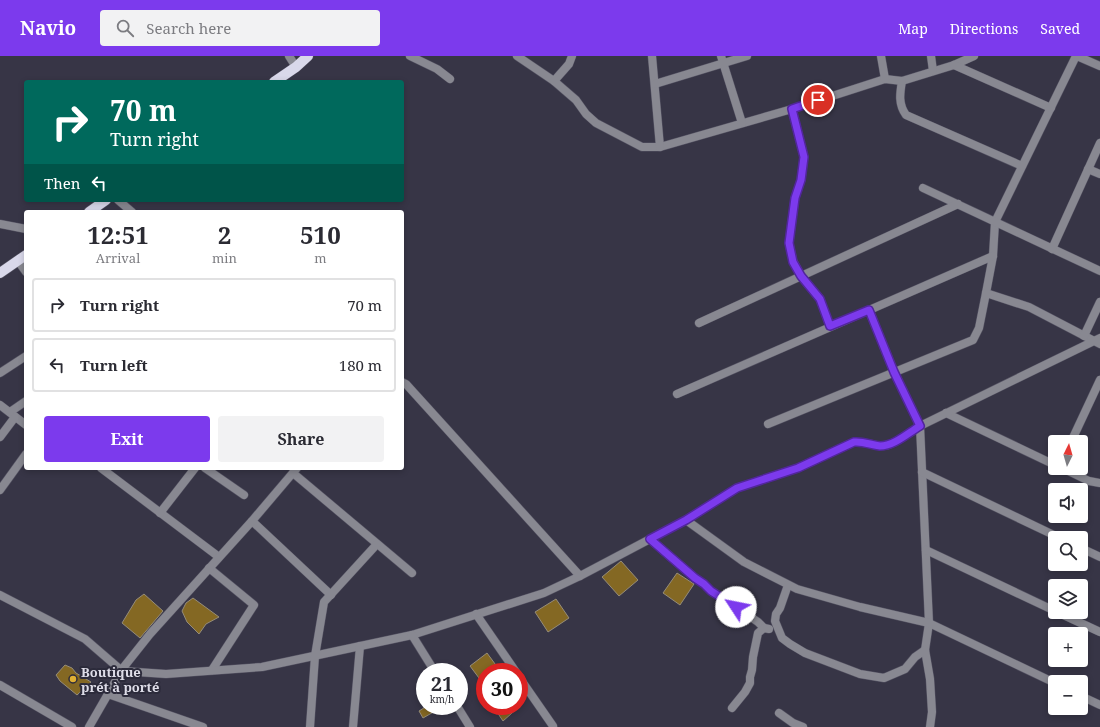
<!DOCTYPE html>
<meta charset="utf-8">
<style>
:root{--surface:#fff;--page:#f2f2f3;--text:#2b2b33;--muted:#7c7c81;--line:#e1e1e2;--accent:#7c3aed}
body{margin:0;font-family:"Noto Serif",serif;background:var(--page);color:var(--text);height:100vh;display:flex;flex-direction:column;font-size:15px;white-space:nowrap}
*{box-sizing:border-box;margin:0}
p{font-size:13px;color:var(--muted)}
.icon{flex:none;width:22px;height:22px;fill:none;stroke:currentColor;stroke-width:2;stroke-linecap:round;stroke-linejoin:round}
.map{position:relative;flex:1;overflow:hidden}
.sheet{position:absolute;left:24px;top:154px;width:380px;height:260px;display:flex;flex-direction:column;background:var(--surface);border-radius:4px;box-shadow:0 2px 6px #0003}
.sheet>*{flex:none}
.hud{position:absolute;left:24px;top:24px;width:380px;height:122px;border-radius:4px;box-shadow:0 2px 6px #0003;background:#00695c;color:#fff;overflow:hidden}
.needle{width:26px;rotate:5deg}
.buttons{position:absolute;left:1048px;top:379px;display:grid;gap:8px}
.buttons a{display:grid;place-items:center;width:40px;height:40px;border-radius:4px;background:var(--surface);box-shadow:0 2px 6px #0003;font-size:20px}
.speed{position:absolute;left:416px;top:607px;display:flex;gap:8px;font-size:20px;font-weight:700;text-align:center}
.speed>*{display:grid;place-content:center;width:52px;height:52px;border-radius:50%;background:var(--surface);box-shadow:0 2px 6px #0003;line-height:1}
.speed small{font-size:10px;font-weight:400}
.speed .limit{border:6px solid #d22;background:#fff;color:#111}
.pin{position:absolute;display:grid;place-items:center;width:34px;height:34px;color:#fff;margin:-17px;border:2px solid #fff;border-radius:50%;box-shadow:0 1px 4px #0007}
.me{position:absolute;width:44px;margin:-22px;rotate:304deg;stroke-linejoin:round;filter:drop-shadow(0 0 3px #0008)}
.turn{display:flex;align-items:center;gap:14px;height:84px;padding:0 20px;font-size:18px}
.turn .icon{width:52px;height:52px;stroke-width:2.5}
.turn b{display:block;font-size:28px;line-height:34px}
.then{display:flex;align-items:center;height:38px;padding:0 20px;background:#0003;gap:8px;font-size:15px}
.eta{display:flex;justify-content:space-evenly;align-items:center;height:68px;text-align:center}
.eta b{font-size:24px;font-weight:700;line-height:28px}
.button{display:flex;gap:8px;margin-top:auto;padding:8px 20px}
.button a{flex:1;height:46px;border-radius:4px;background:var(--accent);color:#fff;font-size:16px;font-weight:700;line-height:46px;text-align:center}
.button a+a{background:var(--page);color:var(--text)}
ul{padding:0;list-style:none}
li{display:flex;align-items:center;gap:12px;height:54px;margin:0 8px 6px;padding:0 12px;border:2px solid var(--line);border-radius:4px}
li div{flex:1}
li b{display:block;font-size:15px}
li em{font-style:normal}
header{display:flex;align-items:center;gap:24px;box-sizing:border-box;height:56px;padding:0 20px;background:var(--accent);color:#fff}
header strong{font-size:19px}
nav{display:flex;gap:22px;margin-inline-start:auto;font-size:14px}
.search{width:280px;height:36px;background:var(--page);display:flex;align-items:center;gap:10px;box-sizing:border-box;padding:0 14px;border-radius:4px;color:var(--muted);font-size:15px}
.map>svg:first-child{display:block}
.building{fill:#846823;stroke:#958c79}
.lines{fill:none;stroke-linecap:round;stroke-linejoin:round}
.minor-casing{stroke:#555363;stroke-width:9}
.primary-casing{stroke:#555363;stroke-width:11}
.minor{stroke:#888891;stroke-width:8}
.primary{stroke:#d9d8ea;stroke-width:10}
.route-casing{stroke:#51269a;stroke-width:10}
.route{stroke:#7c3aed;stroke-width:7}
.poi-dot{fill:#e0b034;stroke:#2c2b3b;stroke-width:1.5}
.labels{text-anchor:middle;stroke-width:4;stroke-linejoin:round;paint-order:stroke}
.poi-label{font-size:13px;font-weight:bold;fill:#dedde8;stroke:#2c2b3b;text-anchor:start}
</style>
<header>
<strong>Navio</strong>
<div class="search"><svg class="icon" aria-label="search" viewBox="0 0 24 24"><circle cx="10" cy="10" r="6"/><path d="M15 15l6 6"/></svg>Search here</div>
<nav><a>Map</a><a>Directions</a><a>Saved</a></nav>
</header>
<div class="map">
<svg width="1100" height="671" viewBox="0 0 1100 671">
<rect width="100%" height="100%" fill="#373546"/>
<!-- building -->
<g class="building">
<polygon points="621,505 638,524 619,540 602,521"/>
<polygon points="677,517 694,528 680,549 663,537"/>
<polygon points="144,538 163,555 140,582 122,567 136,544"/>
<polygon points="193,542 219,561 206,568 199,578 187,566 182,555 186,547"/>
<polygon points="556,543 569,562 548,576 535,556"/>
<polygon points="487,597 501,616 485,616 485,630 470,610"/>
<polygon points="65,609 72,612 76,617 91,626 77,639 60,625 56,619"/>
<polygon points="427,650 444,650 423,662 419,655"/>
<polygon points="493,650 520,650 503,665"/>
</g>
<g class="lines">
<defs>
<g id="minor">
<polyline points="289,0 296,11"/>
<polyline points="410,0 437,13 450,23"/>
<polyline points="517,0 554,25"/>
<polyline points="572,0 569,8 554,25 576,44 586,58 596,67 642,91 660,91 792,53 885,23 902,25 954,9 974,0"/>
<polyline points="652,0 660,91"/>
<polyline points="721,0 742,67"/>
<polyline points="881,0 885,23"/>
<polyline points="931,0 933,15"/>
<polyline points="1076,0 995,166 993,200 986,237 1029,251 1100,288"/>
<polyline points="1077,0 1100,10"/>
<polyline points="954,9 1051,52"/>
<path d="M 902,25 C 900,37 898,48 906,59 L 1022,110"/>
<polyline points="655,28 747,0"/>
<polyline points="792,53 804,101 801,124 795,142 789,187 793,205 801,220 820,243 830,270"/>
<polyline points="1088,113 1100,118"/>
<polyline points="923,132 1100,215"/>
<polyline points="118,144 132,156"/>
<polyline points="0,168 26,173"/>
<polyline points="1052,193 1100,87"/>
<polyline points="18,205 26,216"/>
<polyline points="869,254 894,316 920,370 929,567 925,594 930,623 932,656 930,671"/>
<polyline points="699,267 958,148"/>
<polyline points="1084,280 1100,246"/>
<polyline points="0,317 26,300"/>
<polyline points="402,326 406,328 580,520"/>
<polyline points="677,338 993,200"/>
<polyline points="0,349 26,369"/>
<polyline points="10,356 26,345"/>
<polyline points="946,357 1055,409"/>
<polyline points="768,368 973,284 979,272 986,237"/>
<polyline points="0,381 15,361"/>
<polyline points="1071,386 1100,324"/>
<polyline points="101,412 219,501"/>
<polyline points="205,412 244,439"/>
<polyline points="1062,412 1089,425 1100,427"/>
<polyline points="922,416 1060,482"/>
<polyline points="293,417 412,517"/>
<polyline points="0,434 26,398"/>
<polyline points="160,457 195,412"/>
<polyline points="686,464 744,506 797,533 860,551 929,567 1055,627"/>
<polyline points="252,465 331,539"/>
<polyline points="650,483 695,522 704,528 711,535 720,540 758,566 764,572"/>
<polyline points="1081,492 1100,501"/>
<polyline points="926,494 1055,555"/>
<polyline points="209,512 254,549 212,614"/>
<polyline points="788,529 780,552 776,558 775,565 782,582 790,588 805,597 860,618 884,622 905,613 915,601 925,594"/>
<path d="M 0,539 L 85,583 L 122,615 L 166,618 L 262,611 L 412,579 L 544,537 L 580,520 L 686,464 L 737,432 L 798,412 L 854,386 C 863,385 871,389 880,390 C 894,390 908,377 920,370 L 1100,282"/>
<polyline points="1057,556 1100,576"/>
<polyline points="476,558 516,616"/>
<polyline points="412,579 435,616"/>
<polyline points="519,621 553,670"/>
<polyline points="0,629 72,671"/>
<polyline points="108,638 203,671"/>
<polyline points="1081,640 1100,649"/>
<polyline points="457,650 470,671"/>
<polyline points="732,652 745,636 750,627 750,621 752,614 753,601 758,577 764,572 769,573"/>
<polyline points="779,657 793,667 803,671"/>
<polyline points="89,671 123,612 150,578 252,465 297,412"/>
<polyline points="310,671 315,600 324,546 377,488"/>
<polyline points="353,671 360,590"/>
</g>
<g id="primary">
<polyline points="274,26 296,11 308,0"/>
<polyline points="89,156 106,144"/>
<polyline points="0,217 26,199"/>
</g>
</defs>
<!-- minor casing -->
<use href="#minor" class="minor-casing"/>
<!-- primary casing -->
<use href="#primary" class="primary-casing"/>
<!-- minor -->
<use href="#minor" class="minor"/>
<!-- primary -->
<use href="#primary" class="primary"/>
</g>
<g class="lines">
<defs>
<path id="route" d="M 736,551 L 711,535 L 704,528 L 695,522 L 650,483 L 686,464 L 737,432 L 798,412 L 854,386 C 863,385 871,389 880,390 C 894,390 908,377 920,370 L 894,316 L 869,254 L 830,270 L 820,243 L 801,220 L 793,206 L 789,187 L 795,142 L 801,124 L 804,101 L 792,53 L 818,44"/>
</defs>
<!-- route casing -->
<use href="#route" class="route-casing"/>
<!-- route -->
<use href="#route" class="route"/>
</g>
<!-- markers -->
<circle class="poi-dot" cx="73" cy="623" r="4"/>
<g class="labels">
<!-- poi labels -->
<g class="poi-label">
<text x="81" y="621">Boutique<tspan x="81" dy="15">prét à porté</tspan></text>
</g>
</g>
</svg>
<div class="buttons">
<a><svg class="needle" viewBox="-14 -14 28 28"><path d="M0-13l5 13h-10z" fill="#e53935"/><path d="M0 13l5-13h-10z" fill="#7c7c81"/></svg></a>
<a><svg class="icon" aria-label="sound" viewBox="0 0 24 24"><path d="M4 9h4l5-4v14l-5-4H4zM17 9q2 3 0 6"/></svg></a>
<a><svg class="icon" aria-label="search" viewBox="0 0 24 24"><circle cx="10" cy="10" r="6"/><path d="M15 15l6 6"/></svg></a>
<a><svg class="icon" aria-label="layers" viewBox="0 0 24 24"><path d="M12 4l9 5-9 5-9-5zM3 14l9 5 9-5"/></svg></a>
<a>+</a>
<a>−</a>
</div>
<div class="speed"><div>21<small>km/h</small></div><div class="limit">30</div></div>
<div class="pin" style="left:818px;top:44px;background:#d93025"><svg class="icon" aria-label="arrive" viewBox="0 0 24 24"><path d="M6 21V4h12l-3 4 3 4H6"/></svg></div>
<svg class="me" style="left:736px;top:551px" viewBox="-20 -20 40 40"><circle r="19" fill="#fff"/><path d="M0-13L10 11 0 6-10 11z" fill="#7c3aed"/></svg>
<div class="hud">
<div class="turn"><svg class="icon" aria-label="right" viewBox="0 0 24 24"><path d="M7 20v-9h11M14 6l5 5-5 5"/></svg><div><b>70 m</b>Turn right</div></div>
<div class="then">Then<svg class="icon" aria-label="left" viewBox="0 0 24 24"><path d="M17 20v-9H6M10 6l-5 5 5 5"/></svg></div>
</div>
<section class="sheet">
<div class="eta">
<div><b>12:51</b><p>Arrival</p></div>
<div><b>2</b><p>min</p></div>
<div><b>510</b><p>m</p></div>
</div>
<ul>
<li><svg class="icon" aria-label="right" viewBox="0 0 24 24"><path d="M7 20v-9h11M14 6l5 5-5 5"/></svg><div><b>Turn right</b></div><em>70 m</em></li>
<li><svg class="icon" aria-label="left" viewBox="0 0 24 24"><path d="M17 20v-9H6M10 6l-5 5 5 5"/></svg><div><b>Turn left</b></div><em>180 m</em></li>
</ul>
<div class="button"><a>Exit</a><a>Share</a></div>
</section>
</div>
